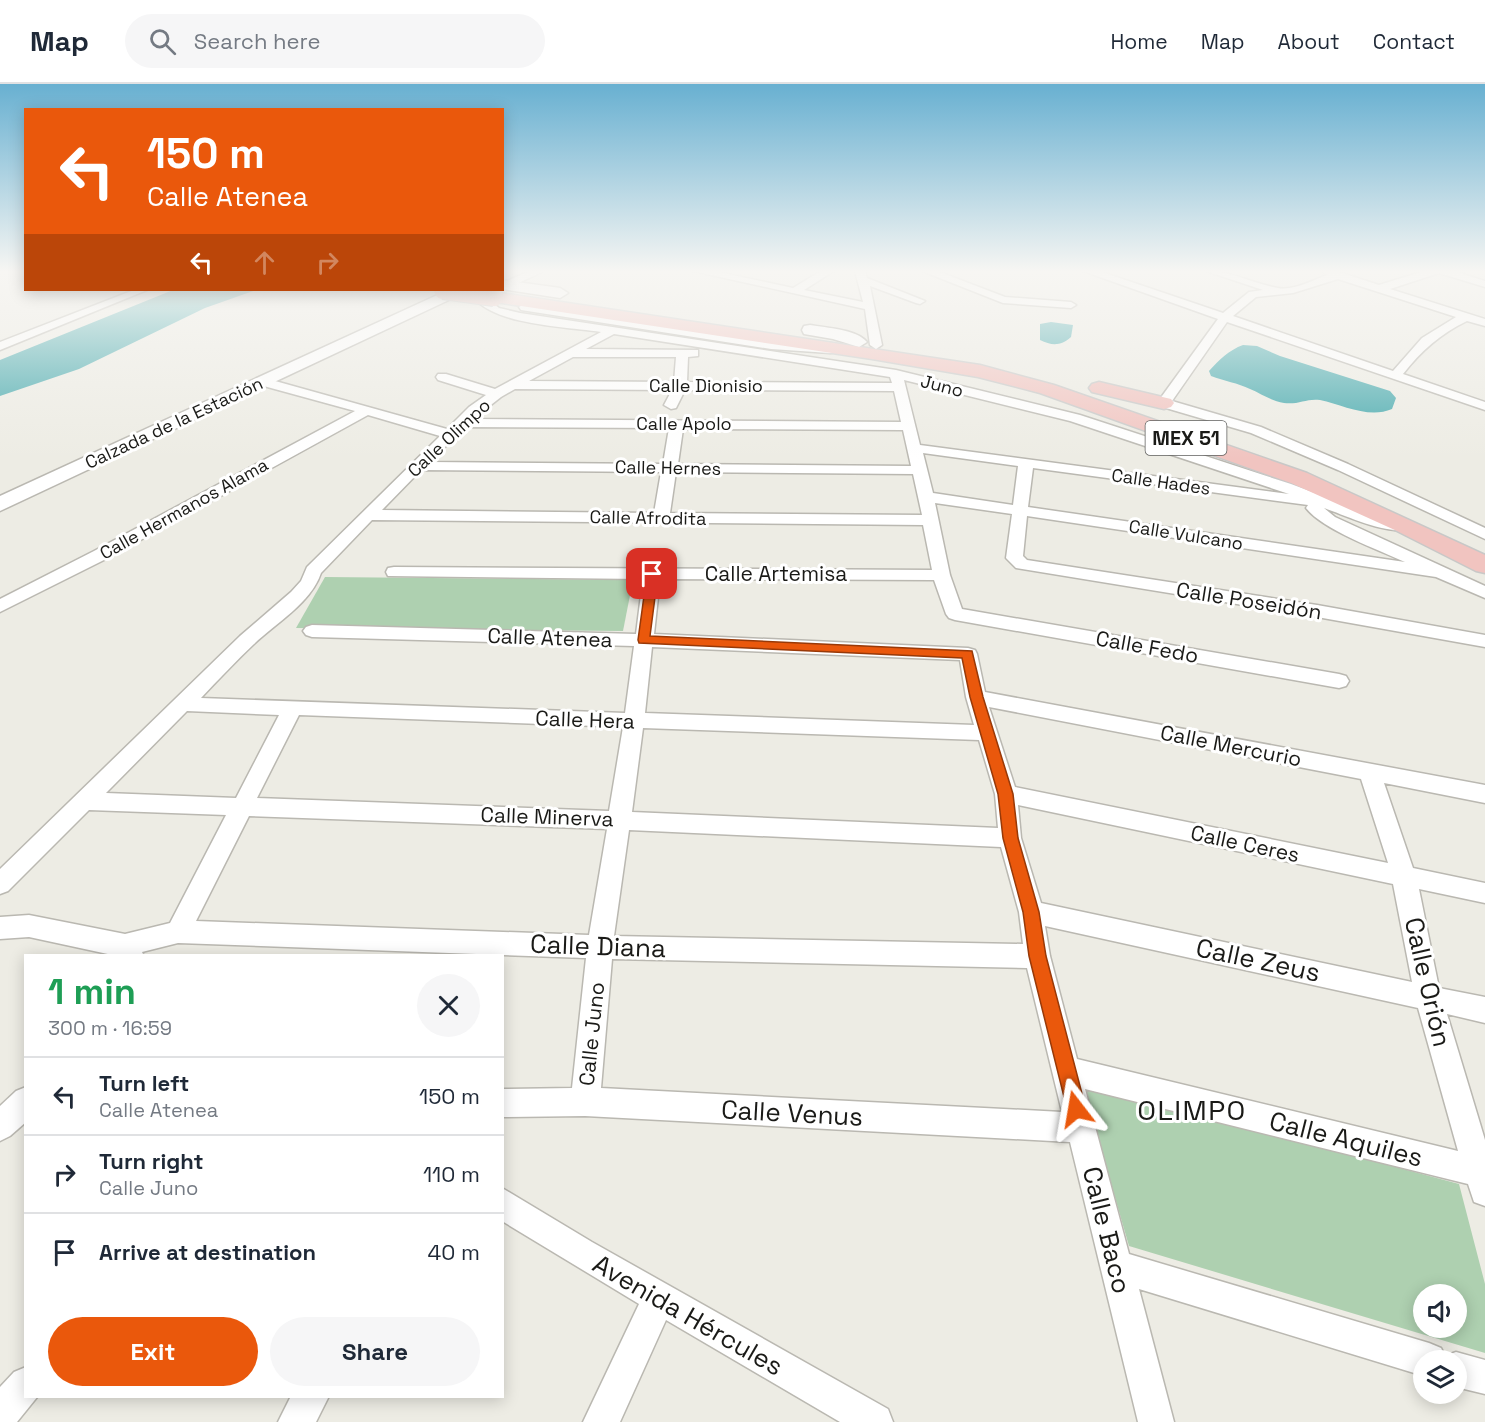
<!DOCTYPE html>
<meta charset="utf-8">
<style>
:root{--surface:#fff;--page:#f6f6f7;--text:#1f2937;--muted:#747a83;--line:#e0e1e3;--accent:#ea580c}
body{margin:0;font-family:"Space Grotesk",sans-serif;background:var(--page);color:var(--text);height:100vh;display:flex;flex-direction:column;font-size:22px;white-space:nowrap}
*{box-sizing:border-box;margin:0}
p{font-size:20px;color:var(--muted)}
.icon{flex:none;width:33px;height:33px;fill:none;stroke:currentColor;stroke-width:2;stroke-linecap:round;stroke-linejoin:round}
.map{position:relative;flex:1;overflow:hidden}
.sheet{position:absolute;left:24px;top:870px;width:480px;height:444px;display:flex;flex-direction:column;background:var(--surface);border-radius:0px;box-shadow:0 3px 15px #0003}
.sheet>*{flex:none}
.hud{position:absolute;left:24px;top:24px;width:480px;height:183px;border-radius:0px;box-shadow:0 3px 15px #0003;background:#ea580c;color:#fff;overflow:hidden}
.fabs{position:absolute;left:1413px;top:1200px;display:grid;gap:12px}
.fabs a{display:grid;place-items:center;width:54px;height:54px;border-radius:50%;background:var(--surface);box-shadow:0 3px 15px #0003;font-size:30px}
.pin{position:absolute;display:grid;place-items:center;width:51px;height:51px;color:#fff;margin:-26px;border-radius:12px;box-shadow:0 3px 9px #0006}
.me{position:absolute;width:66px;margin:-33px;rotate:346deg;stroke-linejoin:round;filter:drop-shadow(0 0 4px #0008)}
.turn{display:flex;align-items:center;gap:21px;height:126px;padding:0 24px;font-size:27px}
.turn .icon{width:78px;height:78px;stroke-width:2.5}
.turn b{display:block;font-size:42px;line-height:51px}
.lanes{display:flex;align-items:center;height:57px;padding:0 24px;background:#0003;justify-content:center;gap:30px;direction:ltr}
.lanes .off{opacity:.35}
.round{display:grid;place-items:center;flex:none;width:63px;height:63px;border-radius:32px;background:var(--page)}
.overview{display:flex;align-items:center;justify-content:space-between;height:102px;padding:0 24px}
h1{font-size:36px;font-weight:800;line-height:45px;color:#1e9e55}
.cta{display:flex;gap:12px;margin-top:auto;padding:12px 24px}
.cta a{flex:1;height:69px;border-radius:36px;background:var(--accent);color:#fff;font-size:24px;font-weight:800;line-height:69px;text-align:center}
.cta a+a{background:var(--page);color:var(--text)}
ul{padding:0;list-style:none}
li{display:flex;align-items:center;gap:18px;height:78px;padding:0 24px;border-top:2px solid var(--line)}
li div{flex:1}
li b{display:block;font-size:22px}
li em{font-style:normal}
header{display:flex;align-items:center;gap:36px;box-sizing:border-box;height:84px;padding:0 30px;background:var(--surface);border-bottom:2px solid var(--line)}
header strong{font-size:28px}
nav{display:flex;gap:33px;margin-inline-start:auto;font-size:21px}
.search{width:420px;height:54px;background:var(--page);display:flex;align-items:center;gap:15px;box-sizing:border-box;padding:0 21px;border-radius:33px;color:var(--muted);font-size:22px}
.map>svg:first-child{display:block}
.green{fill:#aed0b0;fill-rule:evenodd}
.water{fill:#48aaae}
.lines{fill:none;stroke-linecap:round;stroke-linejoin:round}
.minor-casing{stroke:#bab8b1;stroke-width:3}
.secondary-casing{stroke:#bab8b1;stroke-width:3}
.primary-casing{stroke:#c8c8c7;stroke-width:3}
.minor{fill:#fff;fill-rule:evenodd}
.secondary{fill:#fff;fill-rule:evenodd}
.primary{fill:#f1c4c0;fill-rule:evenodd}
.primary-bridge-casing{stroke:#c8c8c7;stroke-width:20;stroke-linecap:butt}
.primary-bridge{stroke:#f1c4c0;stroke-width:18}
.route{fill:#ea580c;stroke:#983908;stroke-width:1.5}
.labels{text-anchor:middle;stroke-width:6;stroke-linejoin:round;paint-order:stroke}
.far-street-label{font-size:18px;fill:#1a1a17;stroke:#fff}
.shield{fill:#fff;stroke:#5f5f5d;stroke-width:1.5}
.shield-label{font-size:20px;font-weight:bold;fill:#1a1a17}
.street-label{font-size:21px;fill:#1a1a17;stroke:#fff}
.near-street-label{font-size:26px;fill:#1a1a17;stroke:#fff}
.near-quarter-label{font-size:28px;letter-spacing:1.5px;fill:#1a1a17;stroke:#fff}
</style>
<header>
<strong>Map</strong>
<div class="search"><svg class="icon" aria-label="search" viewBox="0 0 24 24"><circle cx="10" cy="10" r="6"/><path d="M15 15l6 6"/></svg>Search here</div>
<nav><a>Home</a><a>Map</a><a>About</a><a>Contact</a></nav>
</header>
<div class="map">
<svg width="1485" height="1338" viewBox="0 0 1485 1338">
<rect width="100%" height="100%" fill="#edece4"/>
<!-- green -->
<g class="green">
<polygon points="325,493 633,496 623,547 296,544"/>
<path d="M 1082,999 L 1459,1100 L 1485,1200 L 1485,1269 L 1129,1162 ZM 1424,1210 L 1456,1210 L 1456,1244 L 1424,1244 Z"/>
</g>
<!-- water -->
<g class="water">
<polygon points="173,206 256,206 205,224 79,285 0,312 0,276"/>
<path d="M 1051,238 L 1073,241 L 1071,253 C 1061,262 1052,262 1040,256 L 1040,240 Z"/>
<path d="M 1243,261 L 1257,262 L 1280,272 L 1390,307 L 1396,314 L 1392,325 C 1369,335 1343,321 1320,316 C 1307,314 1298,321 1284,319 C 1271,317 1262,310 1250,305 C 1238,299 1224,297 1211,292 L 1209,287 C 1219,276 1229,266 1243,261 Z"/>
</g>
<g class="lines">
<defs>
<g id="minor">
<path d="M 530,187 L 544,187 L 506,205 L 501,206 L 500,209 L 488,215 L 499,224 L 520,229 L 896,286 L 1080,331 L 1291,400 L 1381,434 L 1410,439 L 1412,442 L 1410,445 C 1386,451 1347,432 1324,424 L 1335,433 L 1485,502 L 1485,514 L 1436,493 L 1027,432 L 1023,472 L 1027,476 L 1317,521 L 1485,551 L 1485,563 L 1317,533 L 1016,484 L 1006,474 L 1012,430 L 935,419 L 950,491 L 962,525 L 1339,590 L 1346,592 L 1349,597 L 1346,602 L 1339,604 L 955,536 L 949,534 L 946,530 L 934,496 L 660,495 L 654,550 L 968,564 L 975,566 L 977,570 L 985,608 L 1485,701 L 1485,719 L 1384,699 L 1413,784 L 1485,799 L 1485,819 L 1419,805 L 1439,904 L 1485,913 L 1485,939 L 1447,930 L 1485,1056 L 1485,1122 L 1474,1118 L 1468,1100 L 1085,1005 L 1129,1170 L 1429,1259 L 1441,1264 L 1445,1272 L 1456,1268 L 1485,1276 L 1485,1310 L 1456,1303 L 1456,1276 L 1424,1276 L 1424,1292 L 1139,1205 L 1174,1338 L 1138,1338 L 1070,1058 L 585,1032 L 502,1033 L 502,1005 L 572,1004 L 586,874 L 178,859 L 142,868 L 144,872 L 117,872 L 29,853 L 0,855 L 0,833 L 29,831 L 125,850 L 170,839 L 226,731 L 89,726 L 8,807 L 0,810 L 0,785 L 240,552 L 291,508 L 301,497 L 307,483 L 440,352 L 368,331 L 106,475 L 0,528 L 0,515 L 94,467 L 355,327 L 260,301 L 258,298 L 260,295 L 268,295 L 447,345 L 469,323 L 486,311 L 438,296 L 436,293 L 438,290 L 446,290 L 495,305 L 601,248 C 566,243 498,241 475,215 L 491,206 L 502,206 L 502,199 ZM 614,250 L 890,293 L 892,299 L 687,298 L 688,273 L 698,272 L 698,266 L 586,265 ZM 573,273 L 676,273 L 674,298 L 529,297 ZM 904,296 L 1070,337 L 1289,410 L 920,361 ZM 515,305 L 672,306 L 664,321 L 671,325 L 676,324 L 685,306 L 894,307 L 901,338 L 473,335 L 501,313 ZM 465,343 L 669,344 L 663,380 L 430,378 ZM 683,345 L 903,346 L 911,382 L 678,380 ZM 923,369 L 1018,382 L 1013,421 L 933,409 ZM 1033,384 L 1308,421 L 1306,424 C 1323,446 1379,466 1405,478 L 1028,423 ZM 421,386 L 661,388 L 654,429 L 382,426 ZM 676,388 L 913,390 L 922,431 L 670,429 ZM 372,436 L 923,441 L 932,486 L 394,483 L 388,484 L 386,488 L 388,492 L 643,495 L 636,550 L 312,541 L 306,543 L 303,547 L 306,551 L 312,553 L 634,562 L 625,629 L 201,614 C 218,596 236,577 254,560 C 276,539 311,519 321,489 ZM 652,563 L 960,576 L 966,613 L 974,641 L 645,629 ZM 989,623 L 1361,695 L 1388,779 L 1015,703 ZM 187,627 L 279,631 L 236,714 L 106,709 ZM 299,631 L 623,643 L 609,727 L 257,714 ZM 643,644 L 979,656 L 995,710 L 998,744 L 632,728 ZM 1018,721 L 1393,800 L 1412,898 L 1041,819 L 1021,754 ZM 249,732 L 607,745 L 589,851 L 196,837 ZM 629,746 L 1001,763 L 1019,828 L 1023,860 L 614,852 ZM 1045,842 L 1418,924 L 1458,1067 L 1077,975 L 1050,872 ZM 612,875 L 1027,884 L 1062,1028 L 601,1004 Z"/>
<polygon points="693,187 714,187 793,204 821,187 834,187 804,206 863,218 855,187 865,187 867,194 925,217 920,220 916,219 870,202 882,261 876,265 870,261 865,225"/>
<polygon points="922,187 937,187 1005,213 1071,218 1076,221 1071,224 1003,219"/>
<path d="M 1083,187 L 1099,187 L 1223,229 L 1249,208 L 1263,206 L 1206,187 C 1232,187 1254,200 1278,204 C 1293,207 1313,196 1327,191 L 1322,187 L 1339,188 L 1379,201 L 1424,187 L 1454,187 L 1485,197 L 1485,203 L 1439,189 L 1390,205 L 1485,235 L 1485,242 L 1467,237 C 1440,250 1421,267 1403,290 L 1485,318 L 1485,326 L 1227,238 L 1172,317 L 1261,343 L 1348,380 L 1485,444 L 1485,455 L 1338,386 L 1251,349 L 1159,322 L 1157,319 L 1218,235 ZM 1338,195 L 1456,233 L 1422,254 L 1393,287 L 1233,232 L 1256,213 L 1293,209 Z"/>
<polygon points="134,206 147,206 0,266 0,258"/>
<polygon points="26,1003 26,1038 10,1052 0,1057 0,1022 16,1007"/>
<polygon points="502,1104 592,1158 888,1325 893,1338 840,1338 666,1236 620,1338 583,1338 639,1220 502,1137"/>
<polygon points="26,1283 26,1312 38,1312 17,1338 0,1338 0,1303 14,1288"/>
<polygon points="291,1312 329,1312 316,1338 278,1338"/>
</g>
<g id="secondary">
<polygon points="502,196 560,204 568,209 560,214 502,205"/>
<polygon points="446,207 451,209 454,212 451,215 0,427 0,412"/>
<polygon points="527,218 771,255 830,259 836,260 839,264 836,268 830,269 771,265 521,226 519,223"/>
<path d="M 810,241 C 827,244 856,245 867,258 L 859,263 L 833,255 L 804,250 L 802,246 L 804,242 Z"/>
</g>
<g id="primary">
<polygon points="494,208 980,281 1054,301 1307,389 1485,471 1485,489 1476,487 1397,447 1291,399 1040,309 978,293 872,275 488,217 485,213 488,209"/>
<polygon points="1099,298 1171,315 1174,319 1171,323 1164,325 1092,308 1089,304 1092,300"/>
</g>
</defs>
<!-- minor casing -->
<use href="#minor" class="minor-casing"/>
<!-- secondary casing -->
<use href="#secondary" class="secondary-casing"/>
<!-- primary casing -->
<use href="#primary" class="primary-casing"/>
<!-- minor -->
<use href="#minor" class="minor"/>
<!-- secondary -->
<use href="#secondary" class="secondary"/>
<!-- primary -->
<use href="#primary" class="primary"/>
<defs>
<polyline id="primary-bridge" points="443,206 494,213"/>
</defs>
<!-- primary-bridge casing -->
<use href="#primary-bridge" class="primary-bridge-casing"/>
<!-- primary-bridge -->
<use href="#primary-bridge" class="primary-bridge"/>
</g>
<!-- sky -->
<linearGradient id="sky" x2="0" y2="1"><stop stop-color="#68b0d1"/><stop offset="0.5" stop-color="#f7f6f3"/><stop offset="1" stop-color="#f7f6f3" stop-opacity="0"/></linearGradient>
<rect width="1485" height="375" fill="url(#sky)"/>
<!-- route -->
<polygon class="route" points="652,487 658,490 650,552 972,567 983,613 1013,710 1018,754 1039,828 1046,872 1086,1025 1083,1031 1076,1034 1070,1031 1067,1025 1029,872 1023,828 1003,754 998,710 970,613 962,574 639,559 638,556 647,490"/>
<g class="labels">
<!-- far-street labels -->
<g class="far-street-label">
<text x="706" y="308">Calle Dionisio</text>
<text transform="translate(942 302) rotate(14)" y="6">Juno</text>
<text transform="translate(174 339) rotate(-25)" y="6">Calzada de la Estación</text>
<text x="684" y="346">Calle Apolo</text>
<text transform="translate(449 354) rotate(-43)" y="6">Calle Olimpo</text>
<text transform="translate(668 384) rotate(1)" y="6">Calle Hernes</text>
<text transform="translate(1161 398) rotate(8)" y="6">Calle Hades</text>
<text transform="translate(184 425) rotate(-29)" y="6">Calle Hermanos Alama</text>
<text transform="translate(648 434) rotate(1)" y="6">Calle Afrodita</text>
<text transform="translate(1186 451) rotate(9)" y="6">Calle Vulcano</text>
</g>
<!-- shield labels -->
<rect class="shield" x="1145.5" y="337" width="81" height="34" rx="4.5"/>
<g class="shield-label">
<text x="1186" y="361">MEX 51</text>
</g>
<!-- street labels -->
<g class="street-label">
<text x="776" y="497">Calle Artemisa</text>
<text transform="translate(1249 517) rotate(9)" y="7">Calle Poseidón</text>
<text transform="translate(550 554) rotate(2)" y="7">Calle Atenea</text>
<text transform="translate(1147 563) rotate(10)" y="7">Calle Fedo</text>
<text transform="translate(585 636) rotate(2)" y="7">Calle Hera</text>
<text transform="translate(1231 662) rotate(11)" y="7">Calle Mercurio</text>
<text transform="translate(547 733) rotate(2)" y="7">Calle Minerva</text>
<text transform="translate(1245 760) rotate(12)" y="7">Calle Ceres</text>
<text transform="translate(592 950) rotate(-84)" y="7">Calle Juno</text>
</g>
<!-- near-street labels -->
<g class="near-street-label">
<text transform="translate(598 862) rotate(2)" y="9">Calle Diana</text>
<text transform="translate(1258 876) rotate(12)" y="9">Calle Zeus</text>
<text transform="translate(1428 898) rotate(77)" y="9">Calle Orión</text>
<text transform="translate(792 1029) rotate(3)" y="9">Calle Venus</text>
<text transform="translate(1346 1055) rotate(14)" y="9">Calle Aquiles</text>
<text transform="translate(1107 1146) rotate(76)" y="9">Calle Baco</text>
<text transform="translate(688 1231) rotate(30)" y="9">Avenida Hércules</text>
</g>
<!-- near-quarter labels -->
<g class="near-quarter-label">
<text x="1192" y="1036">OLIMPO</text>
</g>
</g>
</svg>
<div class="fabs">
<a><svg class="icon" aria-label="sound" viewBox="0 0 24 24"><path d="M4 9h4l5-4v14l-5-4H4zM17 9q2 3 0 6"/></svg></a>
<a><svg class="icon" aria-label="layers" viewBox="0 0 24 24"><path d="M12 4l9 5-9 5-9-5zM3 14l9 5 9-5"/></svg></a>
</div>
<div class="pin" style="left:652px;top:490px;background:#d93025"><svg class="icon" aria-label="arrive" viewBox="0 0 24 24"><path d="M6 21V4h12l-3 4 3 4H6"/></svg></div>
<svg class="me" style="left:1076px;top:1025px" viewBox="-20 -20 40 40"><path d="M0-17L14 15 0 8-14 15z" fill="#ea580c" stroke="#fff" stroke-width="4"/></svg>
<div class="hud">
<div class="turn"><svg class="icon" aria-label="left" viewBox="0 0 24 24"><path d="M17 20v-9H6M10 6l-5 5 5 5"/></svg><div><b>150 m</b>Calle Atenea</div></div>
<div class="lanes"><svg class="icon" aria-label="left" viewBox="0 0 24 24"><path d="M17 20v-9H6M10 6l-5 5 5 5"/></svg><svg class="icon off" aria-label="ahead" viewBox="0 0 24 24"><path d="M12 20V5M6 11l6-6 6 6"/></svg><svg class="icon off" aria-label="right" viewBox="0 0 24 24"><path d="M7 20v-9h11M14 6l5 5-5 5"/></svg></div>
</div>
<section class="sheet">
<div class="overview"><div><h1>1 min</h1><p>300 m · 16:59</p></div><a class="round"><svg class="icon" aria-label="close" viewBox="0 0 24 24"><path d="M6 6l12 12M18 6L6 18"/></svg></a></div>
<ul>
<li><svg class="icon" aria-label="left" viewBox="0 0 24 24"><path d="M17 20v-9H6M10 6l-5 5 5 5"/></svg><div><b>Turn left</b><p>Calle Atenea</p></div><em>150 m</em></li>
<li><svg class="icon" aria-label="right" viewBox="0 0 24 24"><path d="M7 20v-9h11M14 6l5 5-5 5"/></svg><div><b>Turn right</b><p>Calle Juno</p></div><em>110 m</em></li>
<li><svg class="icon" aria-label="arrive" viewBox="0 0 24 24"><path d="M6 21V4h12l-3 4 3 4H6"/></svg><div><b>Arrive at destination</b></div><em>40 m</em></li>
</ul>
<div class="cta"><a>Exit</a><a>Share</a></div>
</section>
</div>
